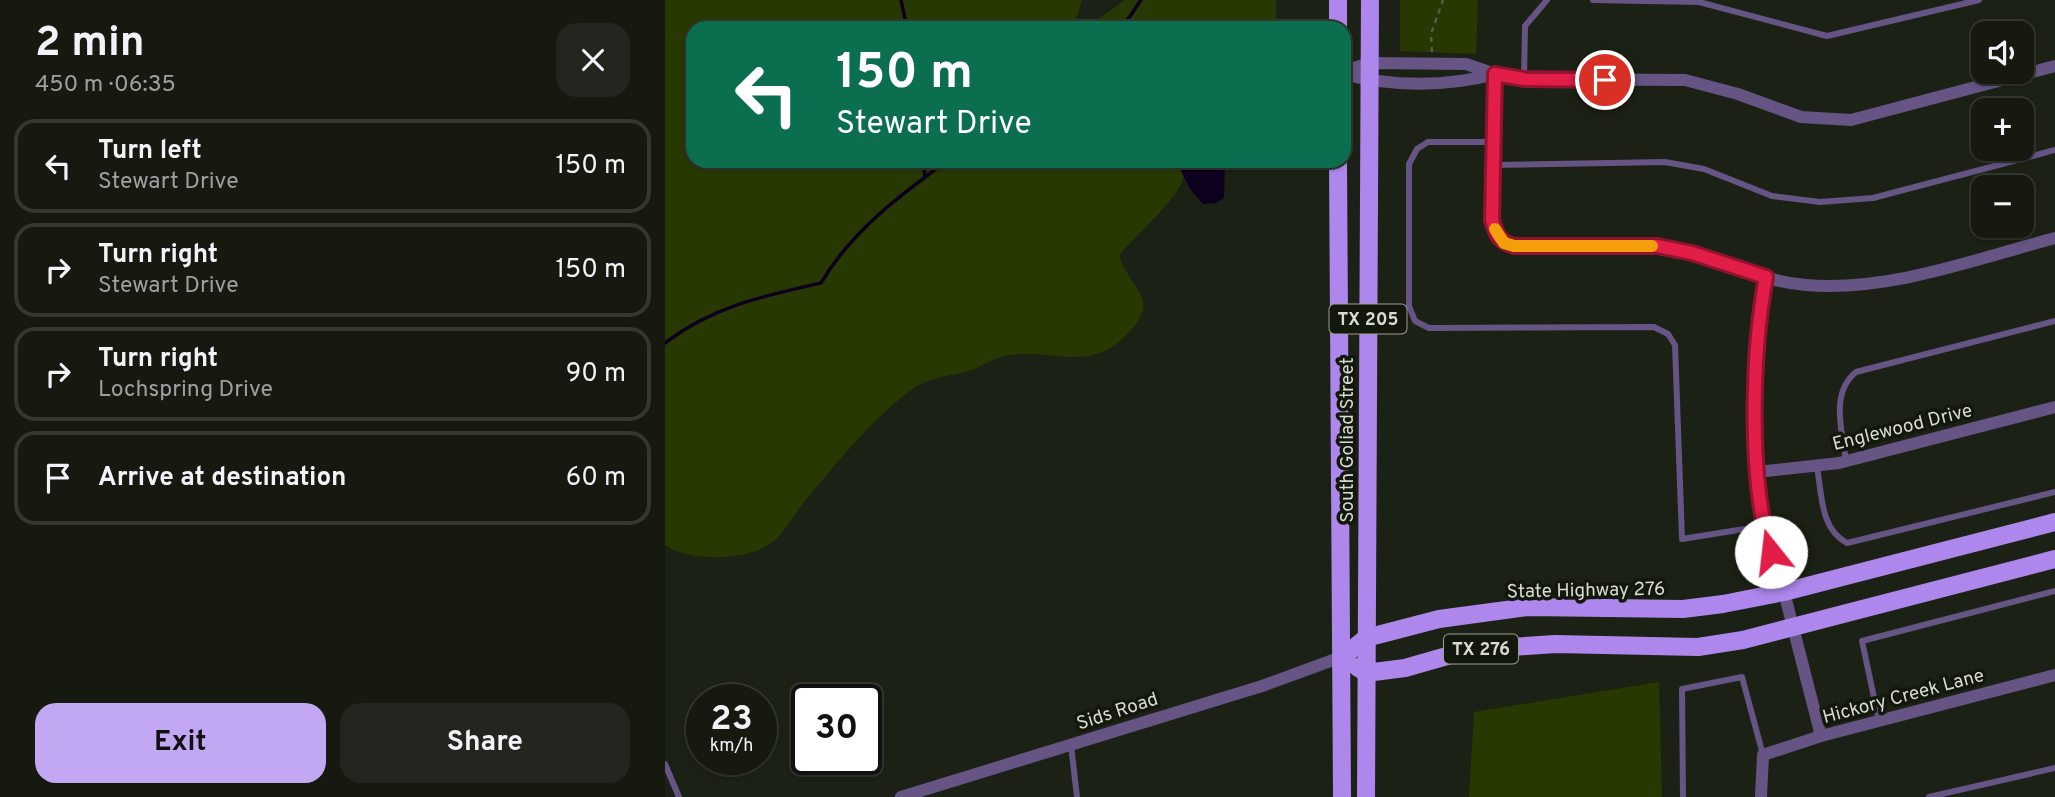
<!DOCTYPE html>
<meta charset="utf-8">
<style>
:root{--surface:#151910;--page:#22261e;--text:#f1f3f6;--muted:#9da09f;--line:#343830;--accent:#c2a8f2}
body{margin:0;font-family:Overpass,sans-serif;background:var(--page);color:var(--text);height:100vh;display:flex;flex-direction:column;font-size:26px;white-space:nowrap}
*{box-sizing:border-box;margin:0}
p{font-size:23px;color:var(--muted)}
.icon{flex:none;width:38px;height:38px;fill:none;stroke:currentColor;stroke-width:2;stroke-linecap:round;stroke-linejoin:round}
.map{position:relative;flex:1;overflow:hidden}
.panel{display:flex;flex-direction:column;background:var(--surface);width:665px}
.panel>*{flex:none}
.hud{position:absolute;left:21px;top:21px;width:665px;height:147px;border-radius:21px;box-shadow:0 2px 5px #0004,0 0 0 2px var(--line);background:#0b6e4f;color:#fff;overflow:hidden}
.controls{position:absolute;left:1306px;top:21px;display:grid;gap:14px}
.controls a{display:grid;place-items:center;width:63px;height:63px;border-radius:14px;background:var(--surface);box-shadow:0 2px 5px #0004,0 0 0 2px var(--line);font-size:35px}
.speed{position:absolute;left:21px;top:684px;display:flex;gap:14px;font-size:35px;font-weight:700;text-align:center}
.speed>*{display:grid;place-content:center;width:91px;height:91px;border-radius:50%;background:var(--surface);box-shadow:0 2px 5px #0004,0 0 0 2px var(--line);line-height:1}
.speed small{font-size:18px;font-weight:400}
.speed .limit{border:4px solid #111;border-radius:10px;background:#fff;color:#111}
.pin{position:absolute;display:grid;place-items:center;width:60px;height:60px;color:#fff;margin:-30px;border:4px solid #fff;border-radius:50%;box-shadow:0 2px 7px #0007}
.me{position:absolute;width:77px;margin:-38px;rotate:344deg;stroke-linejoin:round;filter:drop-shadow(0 0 5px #0008)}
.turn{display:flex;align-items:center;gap:24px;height:147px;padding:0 35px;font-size:32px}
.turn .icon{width:91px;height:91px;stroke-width:2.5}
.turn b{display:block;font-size:49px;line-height:60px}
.round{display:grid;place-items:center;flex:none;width:74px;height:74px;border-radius:21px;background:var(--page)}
.summary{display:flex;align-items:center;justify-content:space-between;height:119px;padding:0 35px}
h1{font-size:42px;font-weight:700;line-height:52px}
.button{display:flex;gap:14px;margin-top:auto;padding:14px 35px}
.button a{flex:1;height:80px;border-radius:21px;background:var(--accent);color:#111;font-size:28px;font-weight:700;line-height:80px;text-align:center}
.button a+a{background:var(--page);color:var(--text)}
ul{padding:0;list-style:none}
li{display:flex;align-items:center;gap:21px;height:94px;margin:0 14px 10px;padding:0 21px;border:4px solid var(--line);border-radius:21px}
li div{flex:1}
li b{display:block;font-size:26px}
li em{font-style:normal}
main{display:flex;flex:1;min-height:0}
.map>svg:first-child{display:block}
.green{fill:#273900}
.water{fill:#0d001e}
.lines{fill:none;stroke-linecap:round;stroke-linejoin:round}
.stream{stroke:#0d001e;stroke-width:3.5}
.path{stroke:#565a4f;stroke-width:2.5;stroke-dasharray:5 5;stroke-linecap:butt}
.lane{stroke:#655484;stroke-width:6}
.street{stroke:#655484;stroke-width:12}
.primary{stroke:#ad87eb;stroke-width:18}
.route-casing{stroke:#92132f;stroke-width:18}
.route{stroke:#e11d48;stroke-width:12}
.slow{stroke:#f59e0b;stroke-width:12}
.labels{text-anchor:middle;stroke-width:7;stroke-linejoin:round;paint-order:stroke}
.shield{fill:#13180c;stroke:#9ca097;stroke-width:2}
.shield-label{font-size:18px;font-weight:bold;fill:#d7dbd2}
.street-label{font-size:19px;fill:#d7dbd2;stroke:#13180c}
</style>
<main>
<section class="panel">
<div class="summary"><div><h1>2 min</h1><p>450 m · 06:35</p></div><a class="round"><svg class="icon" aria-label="close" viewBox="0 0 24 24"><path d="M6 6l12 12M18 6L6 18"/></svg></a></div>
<ul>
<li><svg class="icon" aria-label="left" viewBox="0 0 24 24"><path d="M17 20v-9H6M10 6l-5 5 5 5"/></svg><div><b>Turn left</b><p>Stewart Drive</p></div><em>150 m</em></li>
<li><svg class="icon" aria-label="right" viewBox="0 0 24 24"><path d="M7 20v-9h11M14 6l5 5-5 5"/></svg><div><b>Turn right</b><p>Stewart Drive</p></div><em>150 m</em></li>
<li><svg class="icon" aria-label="right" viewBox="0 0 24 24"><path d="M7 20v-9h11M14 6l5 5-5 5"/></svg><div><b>Turn right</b><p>Lochspring Drive</p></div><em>90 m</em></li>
<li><svg class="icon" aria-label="arrive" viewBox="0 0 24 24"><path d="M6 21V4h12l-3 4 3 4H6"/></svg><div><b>Arrive at destination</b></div><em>60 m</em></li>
</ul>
<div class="button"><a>Exit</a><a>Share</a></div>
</section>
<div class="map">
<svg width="1390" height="797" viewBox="0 0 1390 797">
<rect width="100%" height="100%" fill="#1c2115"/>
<!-- green -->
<g class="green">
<path d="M 0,0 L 417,0 L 411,19 L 428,23 L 460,0 L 611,0 L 611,28 L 28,28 L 28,161 L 511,161 C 513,165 518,171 518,175 C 520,194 465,240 454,256 C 466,291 499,299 459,337 C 421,373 387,348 344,355 C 331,357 320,364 309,369 C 289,377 268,375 249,388 C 208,417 172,463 139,502 C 128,515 120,533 106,543 C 83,561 23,562 0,545 Z"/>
<polygon points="735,0 813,0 811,54 735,51"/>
<polygon points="994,682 997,797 804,797 809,712"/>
</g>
<!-- water -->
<polygon class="water" points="511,161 560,161 559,198 551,203 538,204 525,189"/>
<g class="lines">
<!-- stream -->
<g class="stream">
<polyline points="236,0 242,28"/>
<polyline points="457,28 476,0"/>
<polyline points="258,161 260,176"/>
<path d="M 0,343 C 49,306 98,296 156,283 C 186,232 235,195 282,161"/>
</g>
<!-- path -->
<polyline class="path" points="767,52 766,34 778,0"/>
<!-- lane -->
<g class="lane">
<polyline points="928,0 1034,2 1162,36 1314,0"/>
<polyline points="859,79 860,26 882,0"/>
<polyline points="829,142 763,142 752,149 744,164 744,306 750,321 764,328 989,327 1003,334 1010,345 1017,539 1098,526"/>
<polyline points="828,165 1000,162 1039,169 1107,196 1155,202 1208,198 1390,150"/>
<path d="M 1181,461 C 1177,431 1165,393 1191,372 L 1390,321"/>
<path d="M 1152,467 C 1157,494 1155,529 1182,543 L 1390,492"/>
<polyline points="1214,721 1197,641 1390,591"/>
<polyline points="406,745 412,797"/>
<polyline points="0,764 14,797"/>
<polyline points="1018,797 1017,689 1077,677 1098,755"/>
<polyline points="1264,797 1390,768"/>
</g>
<!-- street -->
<g class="street">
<polyline points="679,71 705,63 801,64 830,74 859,79 1020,80 1073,94 1136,117 1186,120 1390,66"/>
<path d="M 679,74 C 725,87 783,87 830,74"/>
<path d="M 830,74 L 827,220 L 831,233 L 839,243 C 888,255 943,240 993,246 C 1044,252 1089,281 1141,285 C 1224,292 1311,259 1390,238"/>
<polyline points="1101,277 1092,337 1092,472 1096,521 1119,592 1156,736"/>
<polyline points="1092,472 1174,463 1390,407"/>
<polyline points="236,797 597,686 679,656"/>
<polyline points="1096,797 1098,755 1156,736 1390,675"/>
</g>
<!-- primary -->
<g class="primary">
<polyline points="673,0 673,28"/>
<polyline points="673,161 677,797"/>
<polyline points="679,656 701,638 774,619 863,607 1018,609 1058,604 1119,592 1390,522"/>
<polyline points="692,667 701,673 740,668 803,650 890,644 1033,647 1078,640 1390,559"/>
<polyline points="701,797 705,0"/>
</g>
</g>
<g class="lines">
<defs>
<path id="route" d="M 940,80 L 859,79 L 830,74 L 827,220 C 831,234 834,242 849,246 L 992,246 L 1027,253 L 1101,277 C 1087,352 1083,480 1106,552"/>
</defs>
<!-- route casing -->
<use href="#route" class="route-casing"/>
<!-- route -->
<use href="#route" class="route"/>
<!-- slow -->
<polyline class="slow" points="830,229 839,243 849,246 987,246"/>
</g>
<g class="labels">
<!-- shield labels -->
<g class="shield">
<rect x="664.5" y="304.5" width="77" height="29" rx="5"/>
<rect x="779" y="634.5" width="74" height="29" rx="5"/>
</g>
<g class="shield-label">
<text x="703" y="325">TX 205</text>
<text x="816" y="655">TX 276</text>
</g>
<!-- street labels -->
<g class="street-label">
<text transform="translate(1237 426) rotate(-14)" y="7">Englewood Drive</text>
<text transform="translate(681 440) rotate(-90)" y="7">South Goliad Street</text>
<text transform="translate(921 589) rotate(-1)" y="7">State Highway 276</text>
<text transform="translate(1238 695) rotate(-15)" y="7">Hickory Creek Lane</text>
<text transform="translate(452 710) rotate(-18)" y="7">Sids Road</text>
</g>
</g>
</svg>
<div class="controls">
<a><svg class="icon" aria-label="sound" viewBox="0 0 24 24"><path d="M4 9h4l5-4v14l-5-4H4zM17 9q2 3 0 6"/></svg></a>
<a>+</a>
<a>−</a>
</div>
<div class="speed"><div>23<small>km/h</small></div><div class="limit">30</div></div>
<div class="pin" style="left:940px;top:80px;background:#d93025"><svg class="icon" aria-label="arrive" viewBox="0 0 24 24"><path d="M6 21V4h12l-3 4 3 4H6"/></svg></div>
<svg class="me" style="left:1106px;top:552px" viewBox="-20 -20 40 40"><circle r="19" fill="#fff"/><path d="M0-13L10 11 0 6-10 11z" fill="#e11d48"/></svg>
<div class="hud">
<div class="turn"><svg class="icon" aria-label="left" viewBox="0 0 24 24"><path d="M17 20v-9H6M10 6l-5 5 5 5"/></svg><div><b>150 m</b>Stewart Drive</div></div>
</div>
</div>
</main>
